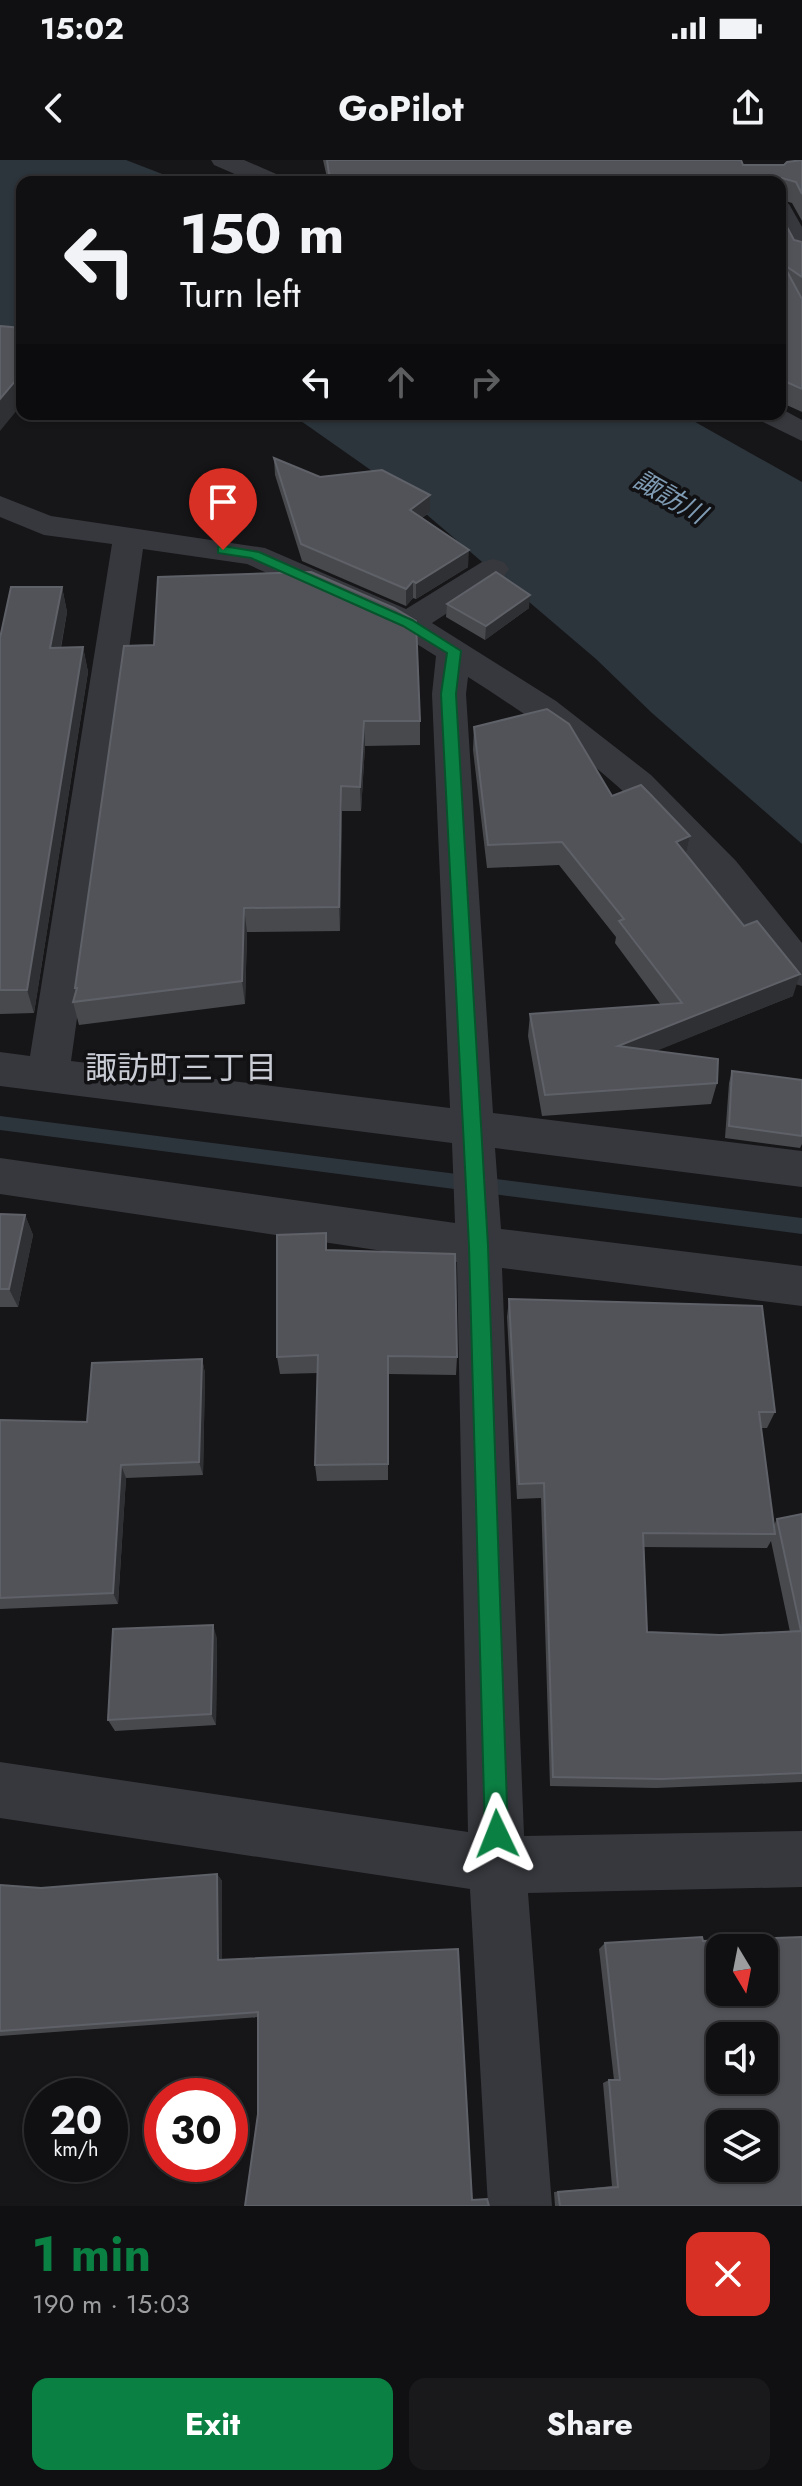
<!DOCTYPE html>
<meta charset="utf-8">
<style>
:root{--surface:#101012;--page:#19191b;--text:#f1f3f6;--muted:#9c9d9f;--line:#303032;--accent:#0b8043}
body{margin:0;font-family:Jost,"Noto Sans JP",sans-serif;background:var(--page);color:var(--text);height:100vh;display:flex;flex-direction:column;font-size:30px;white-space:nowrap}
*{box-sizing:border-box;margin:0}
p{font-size:26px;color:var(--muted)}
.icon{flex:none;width:44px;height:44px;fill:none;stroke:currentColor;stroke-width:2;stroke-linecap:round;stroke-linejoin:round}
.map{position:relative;height:2046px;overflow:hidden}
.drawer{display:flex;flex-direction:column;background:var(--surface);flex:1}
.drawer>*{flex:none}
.guide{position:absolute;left:16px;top:16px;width:770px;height:244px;border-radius:16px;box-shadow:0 2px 6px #0004,0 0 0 2px var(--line);background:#101012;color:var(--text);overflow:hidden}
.needle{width:52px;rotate:170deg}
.buttons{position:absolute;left:706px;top:1774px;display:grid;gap:16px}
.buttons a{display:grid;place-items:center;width:72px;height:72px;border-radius:16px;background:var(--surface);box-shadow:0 2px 6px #0004,0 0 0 2px var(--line);font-size:40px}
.speed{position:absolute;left:24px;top:1918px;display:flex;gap:16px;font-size:40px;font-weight:700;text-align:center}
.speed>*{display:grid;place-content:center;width:104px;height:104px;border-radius:50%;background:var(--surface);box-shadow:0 2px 6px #0004,0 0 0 2px var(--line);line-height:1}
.speed small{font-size:20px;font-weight:400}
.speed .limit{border:12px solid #d22;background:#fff;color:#111}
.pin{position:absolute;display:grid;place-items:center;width:68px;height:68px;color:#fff;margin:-82px -34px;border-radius:50% 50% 50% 0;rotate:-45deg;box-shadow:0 0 8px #0007}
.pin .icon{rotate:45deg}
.me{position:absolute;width:88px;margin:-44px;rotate:358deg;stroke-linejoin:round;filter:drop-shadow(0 0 6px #0008)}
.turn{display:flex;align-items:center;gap:28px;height:168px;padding:0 32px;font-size:36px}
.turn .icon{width:104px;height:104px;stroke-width:2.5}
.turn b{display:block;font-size:56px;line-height:68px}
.lanes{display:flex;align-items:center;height:76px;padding:0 32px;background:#0003;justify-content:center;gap:40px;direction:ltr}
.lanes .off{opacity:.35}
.round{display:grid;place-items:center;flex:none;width:84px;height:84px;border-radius:16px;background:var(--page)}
.overview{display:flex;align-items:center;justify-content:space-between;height:136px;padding:0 32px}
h1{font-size:48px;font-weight:700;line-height:60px;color:var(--accent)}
.cta{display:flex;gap:16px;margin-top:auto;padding:16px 32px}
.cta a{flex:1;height:92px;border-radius:16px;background:var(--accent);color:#fff;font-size:32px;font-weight:700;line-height:92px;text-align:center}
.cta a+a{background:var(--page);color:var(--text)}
.status{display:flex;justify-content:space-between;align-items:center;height:56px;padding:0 40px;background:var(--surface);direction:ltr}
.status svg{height:22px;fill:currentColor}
header{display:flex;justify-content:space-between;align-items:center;height:104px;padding:0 32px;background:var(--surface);font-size:36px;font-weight:700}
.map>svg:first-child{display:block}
.water{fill:#2c353c}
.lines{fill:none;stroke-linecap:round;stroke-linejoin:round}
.stream{fill:#2c353c;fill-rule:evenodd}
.minor{fill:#37383d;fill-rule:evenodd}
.wall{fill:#47494d;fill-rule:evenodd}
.shaded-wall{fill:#2f3033}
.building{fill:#525359;stroke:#5f6168;stroke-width:2;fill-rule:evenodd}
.route{fill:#0b8043;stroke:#07532c;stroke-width:2}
.labels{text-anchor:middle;stroke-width:7;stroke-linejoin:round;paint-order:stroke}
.far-water-label{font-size:26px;font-style:italic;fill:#7f9bb3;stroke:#111113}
.neighbourhood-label{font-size:32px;fill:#c9ccd4;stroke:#111113}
</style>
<div class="status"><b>15:02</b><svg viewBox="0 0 49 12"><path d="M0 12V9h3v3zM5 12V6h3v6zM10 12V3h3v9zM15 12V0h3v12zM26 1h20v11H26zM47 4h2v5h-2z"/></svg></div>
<header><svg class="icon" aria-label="back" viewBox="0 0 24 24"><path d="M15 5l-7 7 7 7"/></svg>GoPilot<svg class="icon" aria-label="share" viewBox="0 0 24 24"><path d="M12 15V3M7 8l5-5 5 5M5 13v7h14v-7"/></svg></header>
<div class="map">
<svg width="802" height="2046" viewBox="0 0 802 2046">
<rect width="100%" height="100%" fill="#161618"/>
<!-- water -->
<g class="water">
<polygon points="0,0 126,0 183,22 22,22 22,175 0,172"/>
<polygon points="291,254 681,254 802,322 802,684 652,553 596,499 392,325"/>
</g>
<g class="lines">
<!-- stream -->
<polygon class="stream" points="0,956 802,1058 802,1074 0,970"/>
<!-- minor -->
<g class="minor">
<polygon points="211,0 244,0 283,17 287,22 253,22 214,5"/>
<polygon points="780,41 789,44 802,67 802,101 793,99 780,75"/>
<polygon points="780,248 802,260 802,281 759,260 754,254 780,254"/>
<path d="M 0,336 L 51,356 L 265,388 L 406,449 L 482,402 L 493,399 L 504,402 L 509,409 L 504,416 L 432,463 L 556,541 L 651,615 L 736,701 L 802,783 L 802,826 L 788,822 C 737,756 687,689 625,633 C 577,589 523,552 468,517 L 466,534 L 493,953 L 802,991 L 802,1027 L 495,988 L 501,1069 L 802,1106 L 802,1146 L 502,1108 L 524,1676 L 802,1671 L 802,1727 L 528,1733 L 552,2046 L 488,2046 L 470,1729 L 0,1658 L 0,1602 L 468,1672 L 457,1102 L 0,1034 L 0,998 L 455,1063 L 452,983 L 0,926 L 0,892 L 30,896 L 112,384 L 44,375 L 0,357 ZM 143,389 L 247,404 L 396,471 L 436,496 L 432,534 L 450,948 L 71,901 Z"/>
</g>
</g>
<!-- wall -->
<g class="wall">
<polygon points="323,0 741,0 743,5 784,5 802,0 802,61 792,43 782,40 781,56 794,80 802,82 802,252 780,242 780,22 328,22"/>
<polygon points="274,298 320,317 430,335 430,352 422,358 468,407 416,439 413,438 406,446 302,401 275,315"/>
<polygon points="62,427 67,452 61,488 83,487 88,512 34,853 0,854 0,478"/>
<polygon points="447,444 529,448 485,480 446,457"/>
<polygon points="124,486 420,561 420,585 365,586 361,651 342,651 340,771 247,772 245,844 79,865 73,842 76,832 75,828"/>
<polygon points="474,567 690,676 686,694 793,836 655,891 717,923 711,944 542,956 528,876 530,854 661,845 615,783 616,777 559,705 487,708 473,590"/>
<polygon points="732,911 802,920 802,984 800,988 725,978 729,923"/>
<polygon points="0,1054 25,1055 33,1075 18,1147 0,1147"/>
<polygon points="326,1073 327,1090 457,1197 456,1215 388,1214 388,1320 317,1321 315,1305 318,1213 280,1214 277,1197"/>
<path d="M 509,1139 L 775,1252 L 767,1268 L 761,1268 L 774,1365 L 777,1359 L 802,1354 L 802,1622 L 656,1628 L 550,1626 L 541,1338 L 517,1339 L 507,1157 ZM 771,1381 L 790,1472 L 720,1475 L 647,1472 L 644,1387 L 767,1388 Z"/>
<polygon points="202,1199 205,1213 203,1315 126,1318 118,1444 0,1449 0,1260 87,1262"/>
<polygon points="217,1478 216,1565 115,1571 108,1560"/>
<polygon points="217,1714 222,1721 222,1799 472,2039 487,2039 489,2046 245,2046 258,1954 258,1857 0,1876 0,1725 41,1728"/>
<polygon points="703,1781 802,2046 555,2046 554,2032 612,2026 603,1923 609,1920 614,1920 599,1789 605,1783"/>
</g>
<!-- shaded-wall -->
<g class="shaded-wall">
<polygon points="22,213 22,244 0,271 0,239"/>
<polygon points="430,335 430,352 410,367 410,350"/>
<polygon points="469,390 468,407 416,439 416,423"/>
<polygon points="413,421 413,438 406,446 406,429"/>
<polygon points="62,427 67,452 56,513 50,488"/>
<polygon points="530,435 529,448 485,480 486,466"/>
<polygon points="83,487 88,512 34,853 27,830"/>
<polygon points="364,561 365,586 361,651 360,627"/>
<polygon points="341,626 342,651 340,771 339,747"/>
<polygon points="690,676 685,699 676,682"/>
<polygon points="244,748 247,772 245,844 242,821"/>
<polygon points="800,814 793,836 614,908 618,886"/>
<polygon points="25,1055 33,1075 18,1147 9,1129"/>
<polygon points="202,1199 205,1213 203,1315 199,1302"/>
<polygon points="121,1305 126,1318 118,1444 113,1433"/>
<polygon points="213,1465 217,1478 216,1565 211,1554"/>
<polygon points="217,1714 222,1721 222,1805 218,1800"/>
</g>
<!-- building -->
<g class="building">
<polygon points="327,0 741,0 743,5 784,5 787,2 802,0 802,34 796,22 782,18 781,56 794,80 802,82 802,117 783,104 802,139 802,229 780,219 780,22 348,22 329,14"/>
<polygon points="0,166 22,168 22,213 0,239"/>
<polygon points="274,298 320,317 382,310 430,335 410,350 469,390 416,423 413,421 406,429 301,384"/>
<polygon points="311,412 394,448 416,461 420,561 364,561 360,627 341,626 339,747 244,748 242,821 73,842 77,828 75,828 124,486 154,485 158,417"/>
<polygon points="496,412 530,435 486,466 447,444"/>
<polygon points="11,427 62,427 50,488 83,487 27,830 0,830 0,478"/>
<polygon points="547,549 569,564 612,636 641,625 650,634 690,676 676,682 744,766 757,761 800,814 618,886 718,899 717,923 545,935 530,854 682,843 619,761 624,759 562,682 488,685 474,567"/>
<polygon points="732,911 802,920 802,976 729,966"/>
<polygon points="0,1054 25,1055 9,1129 0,1129"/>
<polygon points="326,1073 326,1090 455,1094 457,1197 388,1196 388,1304 315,1305 318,1195 277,1197 277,1075"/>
<polygon points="509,1139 762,1146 775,1252 759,1252 775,1374 643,1373 647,1472 720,1475 801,1471 777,1359 802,1354 802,1613 662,1619 553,1617 544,1323 519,1324"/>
<polygon points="202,1199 199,1302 121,1305 113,1433 0,1438 0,1260 87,1262 92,1203"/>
<polygon points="213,1465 211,1554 108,1560 113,1469"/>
<polygon points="217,1714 218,1800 458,1789 472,2040 487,2039 489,2046 245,2046 258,1954 258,1852 0,1871 0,1725 41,1728"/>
<path d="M 702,1777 L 703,1781 L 802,1777 L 802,2046 L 560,2046 L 558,2032 L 618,2027 L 609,1920 L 620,1920 L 605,1783 ZM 720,1788 L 764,1788 L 764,1832 L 720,1832 ZM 720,1876 L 764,1876 L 764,1920 L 720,1920 ZM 720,1964 L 764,1964 L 764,2008 L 720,2008 Z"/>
</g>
<!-- route -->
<polygon class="route" points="223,386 259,392 412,460 461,491 456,534 488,1086 508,1674 505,1682 497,1685 488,1682 485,1674 469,1086 441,534 447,493 403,466 251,398 218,393 218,387"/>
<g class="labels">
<!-- far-water labels -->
<g class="far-water-label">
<text transform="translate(670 337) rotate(30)" y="9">諏訪川</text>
</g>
<!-- neighbourhood labels -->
<g class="neighbourhood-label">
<text x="181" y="919">諏訪町三丁目</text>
</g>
</g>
</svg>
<div class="buttons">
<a><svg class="needle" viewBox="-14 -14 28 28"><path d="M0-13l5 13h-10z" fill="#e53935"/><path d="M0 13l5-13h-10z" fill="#9c9d9f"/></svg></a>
<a><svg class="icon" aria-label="sound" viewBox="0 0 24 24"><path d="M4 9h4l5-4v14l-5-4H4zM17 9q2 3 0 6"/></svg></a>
<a><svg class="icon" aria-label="layers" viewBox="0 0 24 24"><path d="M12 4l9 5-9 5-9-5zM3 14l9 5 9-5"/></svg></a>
</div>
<div class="speed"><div>20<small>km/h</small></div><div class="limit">30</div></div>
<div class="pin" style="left:223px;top:390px;background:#d93025"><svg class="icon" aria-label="arrive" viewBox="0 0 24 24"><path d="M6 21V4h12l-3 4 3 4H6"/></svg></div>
<svg class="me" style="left:497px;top:1674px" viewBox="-20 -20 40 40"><path d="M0-17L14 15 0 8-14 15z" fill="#0b8043" stroke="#fff" stroke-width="4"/></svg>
<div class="guide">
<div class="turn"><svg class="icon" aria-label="left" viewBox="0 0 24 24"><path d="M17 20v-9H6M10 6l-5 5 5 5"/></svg><div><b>150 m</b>Turn left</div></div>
<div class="lanes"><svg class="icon" aria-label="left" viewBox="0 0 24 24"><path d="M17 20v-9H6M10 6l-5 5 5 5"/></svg><svg class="icon off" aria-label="ahead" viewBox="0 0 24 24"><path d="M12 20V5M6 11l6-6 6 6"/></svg><svg class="icon off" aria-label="right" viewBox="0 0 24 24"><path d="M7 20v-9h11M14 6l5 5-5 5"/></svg></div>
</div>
</div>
<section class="drawer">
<div class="overview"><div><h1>1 min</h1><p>190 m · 15:03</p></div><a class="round" style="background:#d93025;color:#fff"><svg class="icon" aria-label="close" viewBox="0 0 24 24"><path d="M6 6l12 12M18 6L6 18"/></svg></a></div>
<div class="cta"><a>Exit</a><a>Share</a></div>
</section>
